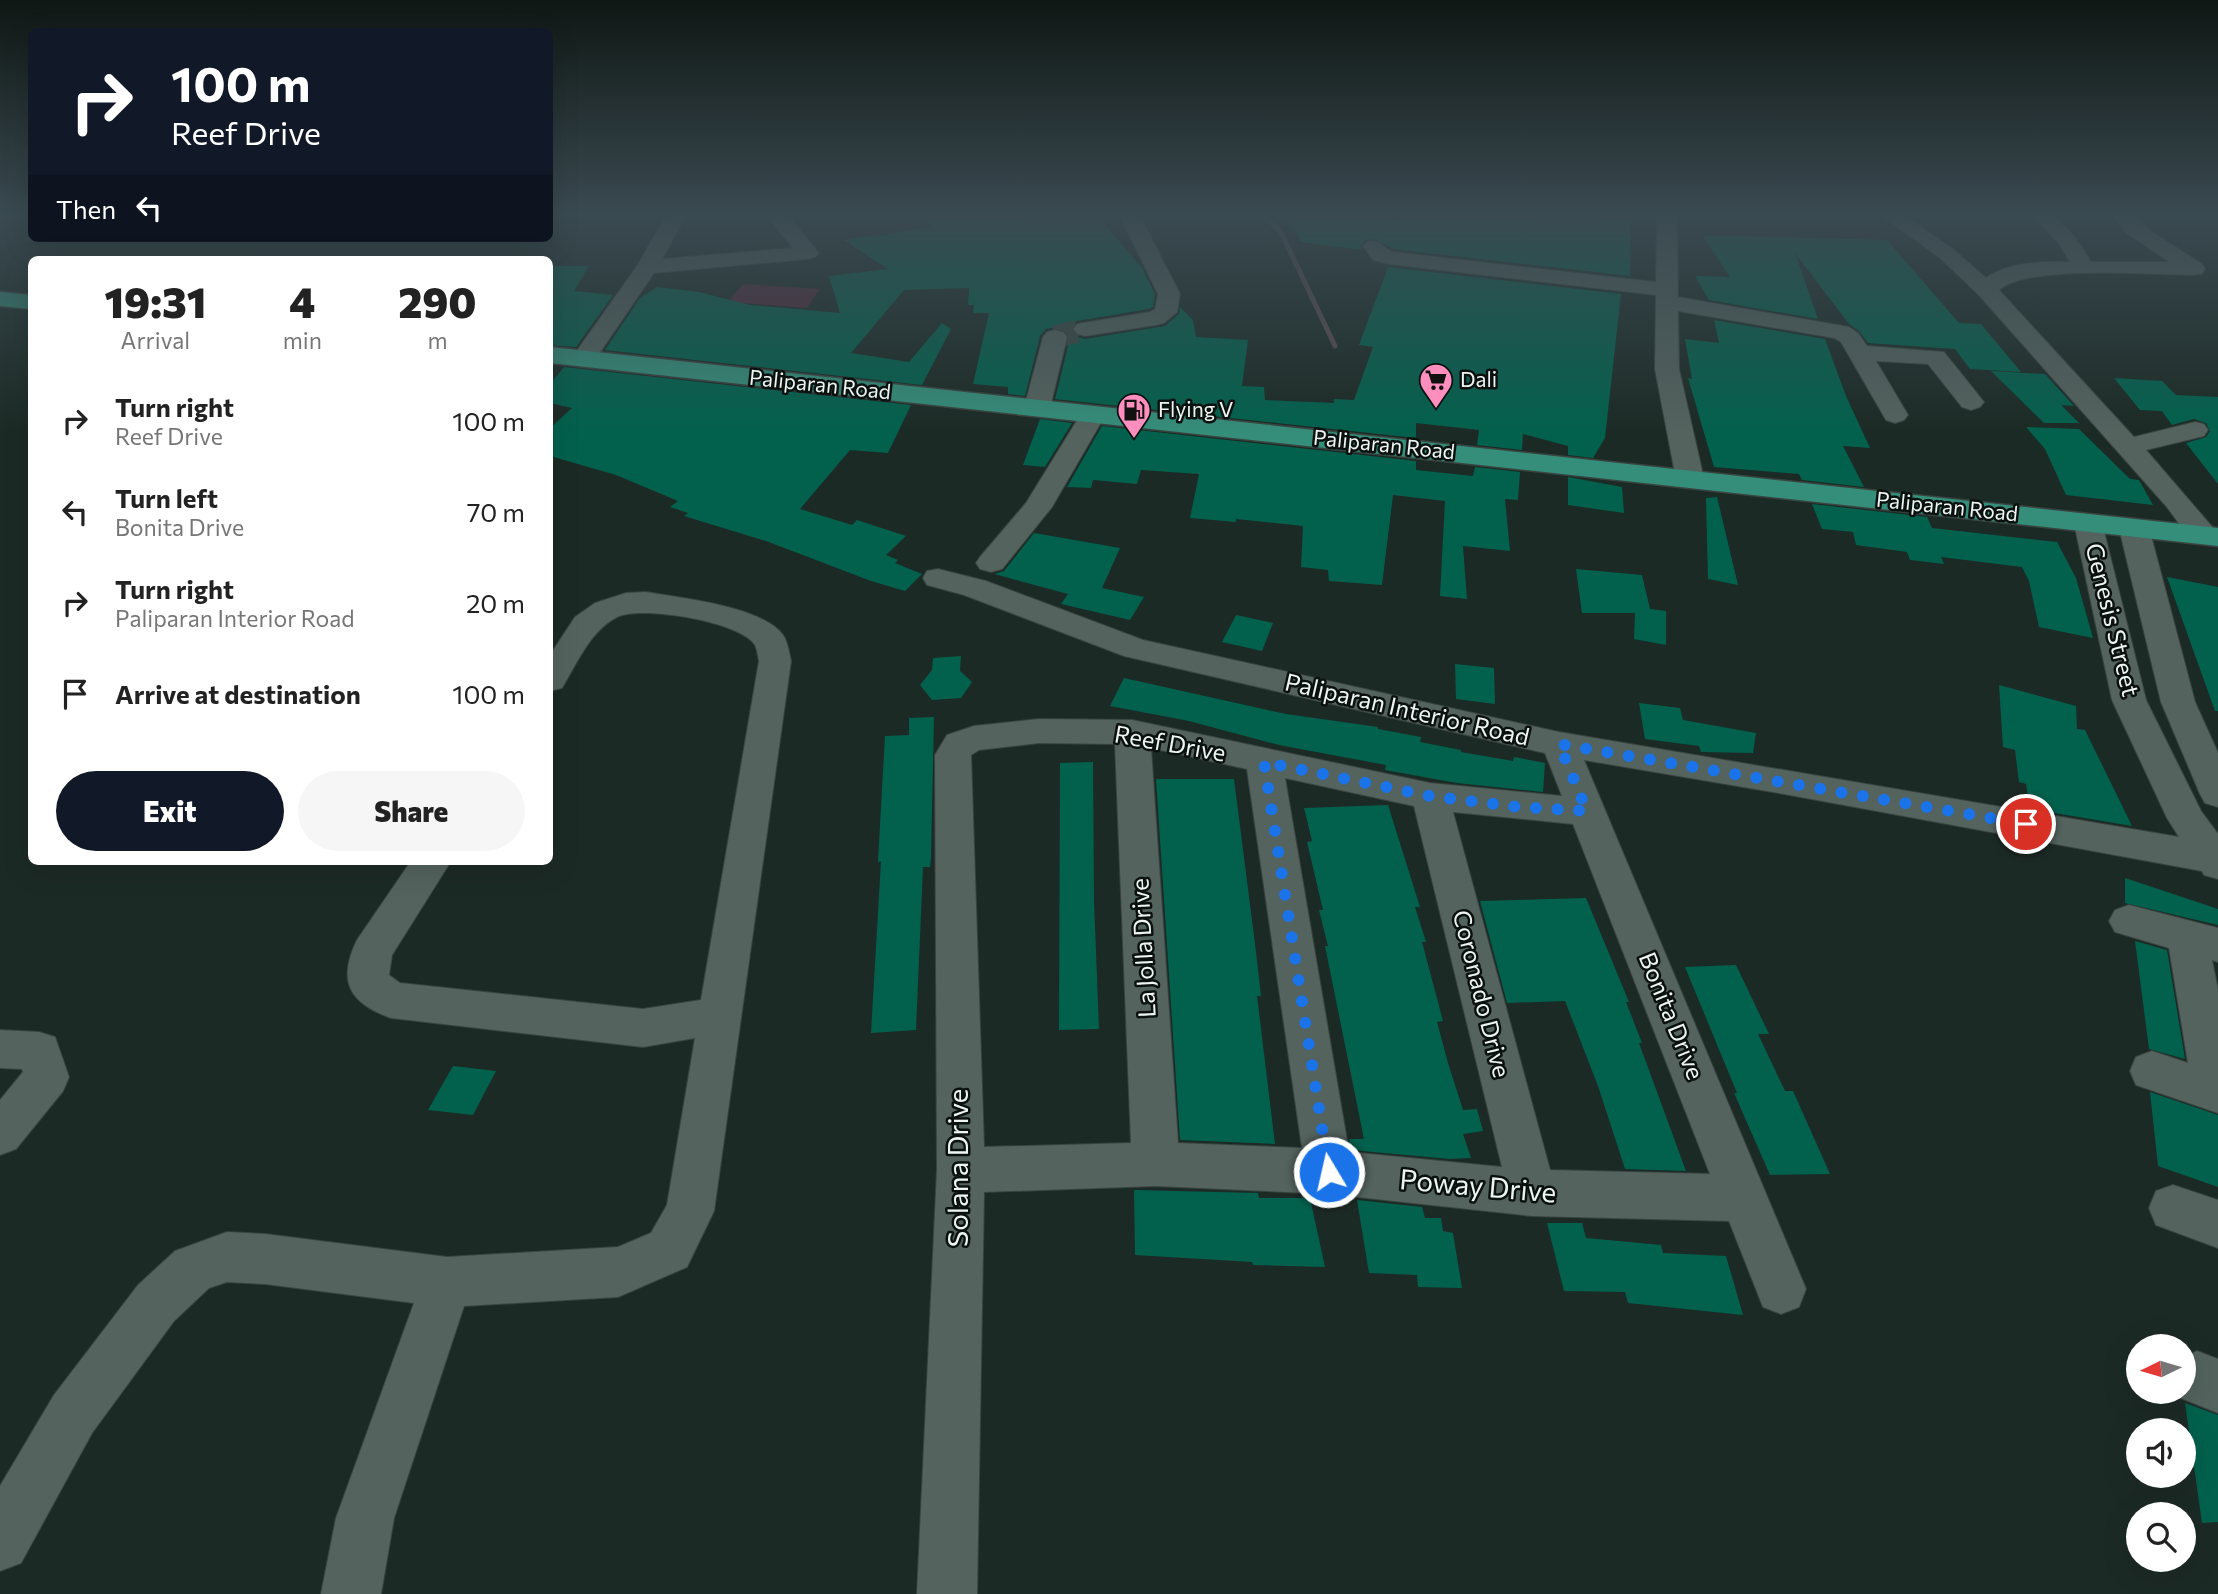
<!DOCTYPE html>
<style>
:root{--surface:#fff;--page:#f6f6f6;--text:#222;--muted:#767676;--accent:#111827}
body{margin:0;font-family:Commissioner,sans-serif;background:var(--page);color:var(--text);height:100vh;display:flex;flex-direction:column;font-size:26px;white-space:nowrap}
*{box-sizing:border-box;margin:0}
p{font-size:23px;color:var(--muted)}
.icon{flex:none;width:38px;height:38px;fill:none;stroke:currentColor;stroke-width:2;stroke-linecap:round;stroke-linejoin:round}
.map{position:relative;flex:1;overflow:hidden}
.sheet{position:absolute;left:28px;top:256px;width:525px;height:609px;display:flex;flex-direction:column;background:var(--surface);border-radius:10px;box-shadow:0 7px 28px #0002}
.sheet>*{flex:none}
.top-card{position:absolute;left:28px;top:28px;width:525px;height:214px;border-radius:10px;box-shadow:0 7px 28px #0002;background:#111827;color:#fff;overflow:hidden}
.needle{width:46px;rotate:265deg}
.tools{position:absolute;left:2126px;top:1334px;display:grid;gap:14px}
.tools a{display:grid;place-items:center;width:70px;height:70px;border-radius:50%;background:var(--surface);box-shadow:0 7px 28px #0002;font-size:35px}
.pin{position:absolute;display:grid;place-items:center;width:60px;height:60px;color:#fff;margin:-30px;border:4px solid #fff;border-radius:50%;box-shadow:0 2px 7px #0007}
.me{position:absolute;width:77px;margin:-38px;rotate:351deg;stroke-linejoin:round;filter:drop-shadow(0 0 5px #0008)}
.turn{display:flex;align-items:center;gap:24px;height:147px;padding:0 28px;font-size:32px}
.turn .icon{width:91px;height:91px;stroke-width:2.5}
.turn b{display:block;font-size:49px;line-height:60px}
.then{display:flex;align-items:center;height:66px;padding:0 28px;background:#0003;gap:14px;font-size:26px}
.eta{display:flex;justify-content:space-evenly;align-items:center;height:119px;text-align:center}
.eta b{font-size:42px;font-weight:800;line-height:49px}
.primary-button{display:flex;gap:14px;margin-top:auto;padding:14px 28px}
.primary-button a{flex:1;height:80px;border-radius:42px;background:var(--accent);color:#fff;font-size:28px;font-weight:800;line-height:80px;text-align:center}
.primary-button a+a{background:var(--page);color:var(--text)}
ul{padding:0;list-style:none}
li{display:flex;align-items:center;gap:21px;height:91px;padding:0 28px}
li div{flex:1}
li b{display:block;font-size:26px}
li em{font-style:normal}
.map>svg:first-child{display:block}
.green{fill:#54283b}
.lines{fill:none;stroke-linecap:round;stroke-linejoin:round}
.stream{stroke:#5d4a53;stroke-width:5}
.building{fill:#02614d}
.minor-tunnel{stroke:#3b4844;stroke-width:23;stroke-dasharray:23 11;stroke-linecap:butt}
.minor-casing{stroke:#394440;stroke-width:2}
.major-casing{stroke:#394440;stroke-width:3}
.minor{fill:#54635e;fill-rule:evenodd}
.major{fill:#358e7a;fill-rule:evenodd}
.route{stroke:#1a73e8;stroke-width:12;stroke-dasharray:0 21.6}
.labels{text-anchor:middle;stroke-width:5;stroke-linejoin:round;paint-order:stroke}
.far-poi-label{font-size:21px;fill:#ecf5f2;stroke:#0b110f;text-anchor:start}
.far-street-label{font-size:21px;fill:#ecf5f2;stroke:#0b110f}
.street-label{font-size:24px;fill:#ecf5f2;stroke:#0b110f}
.near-street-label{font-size:28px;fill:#ecf5f2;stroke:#0b110f}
</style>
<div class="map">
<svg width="2218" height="1594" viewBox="0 0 2218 1594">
<rect width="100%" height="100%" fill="#1c2a25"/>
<!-- green -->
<polygon class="green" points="743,284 820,289 807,308 728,302"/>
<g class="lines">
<!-- stream -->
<polyline class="stream" points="1259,212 1281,232 1335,346"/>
</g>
<!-- building -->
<g class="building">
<polygon points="923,212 1094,212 1142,268 1155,294 1153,307 1149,309 1077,321 1070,329 1075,336 1085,339 1165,326 1179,314 1180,307 1193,320 1196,337 1248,340 1242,386 1264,387 1265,400 1334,403 1334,399 1354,400 1373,347 1359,345 1388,267 1621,294 1605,438 1593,458 1568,455 1568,446 1523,434 1522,450 1477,445 1479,430 1416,423 1416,438 1055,399 1070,338 1065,330 1056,327 1046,329 1040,336 1025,396 1008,394 1008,387 973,384 989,313 973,313 974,305 968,305 969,288 904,290 851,353 909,362 942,323 951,329 922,385 605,350 640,298 657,287 699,292 750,305 840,313 829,276 888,269 844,240 932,227"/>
<polygon points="1283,212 1339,212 1405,221 1409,212 1446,212 1506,220 1507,212 1564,212 1631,220 1630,276 1393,249 1375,239 1365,240 1360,246 1363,250 1302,242"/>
<polygon points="1702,235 1887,240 1959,323 1981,324 2021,372 1970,369 1955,349 1868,343 1859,331 1849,324 1795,253 1818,319 1709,300 1695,276 1730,277"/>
<polygon points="550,266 589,266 574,291 613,295 576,347 550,345"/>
<polygon points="1714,320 1825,339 1846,396 1870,448 1843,446 1864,487 1802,480 1799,474 1714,467 1688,378 1692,379 1685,339 1719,343"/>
<polygon points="564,367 911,405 888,453 850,450 800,509 852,525 857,520 906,536 886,555 898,560 895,563 922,574 905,591 871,581 766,541 684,516 688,513 670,507 678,501 616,475 550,456 550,428 572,408 550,403 550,384"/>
<polygon points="1991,371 2045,374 2074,406 2061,405 2079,423 2044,423"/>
<polygon points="2114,378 2162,381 2176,395 2218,397 2218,484 2186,443 2206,437 2210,431 2206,423 2194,419 2172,425 2162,411 2140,410"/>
<polygon points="1040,419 1072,423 1045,467 1023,465"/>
<polygon points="1102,426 1416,461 1416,470 1473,476 1475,467 1520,472 1518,500 1505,499 1510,551 1463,546 1467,599 1440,596 1445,501 1393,495 1382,585 1329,581 1328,570 1301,567 1303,526 1236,519 1236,522 1190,518 1199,474 1141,470 1137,484 1093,480 1091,488 1067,487"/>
<polygon points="2026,427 2079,429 2130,479 2139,480 2153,505 2066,495 2045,449"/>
<polygon points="1568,477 1622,487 1624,513 1568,505"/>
<polygon points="1717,497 1738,585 1708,579 1706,498"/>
<polygon points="1812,504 1927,517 1932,528 2057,542 2076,578 2093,638 2039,627 2029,581 2022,567 1941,557 1944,564 1910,560 1907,552 1856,545 1853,532 1822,529"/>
<polygon points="1034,533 1120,548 1102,588 1144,597 1130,620 1061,604 1068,594 994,574 1004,571"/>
<polygon points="1576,569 1642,575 1650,609 1666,611 1666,645 1634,639 1635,613 1582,613"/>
<polygon points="2167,577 2218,587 2218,711 2215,711"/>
<polygon points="1236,615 1273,623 1262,651 1222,642"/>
<polygon points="961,656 960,671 972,682 961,698 932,700 920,685 932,670 933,658"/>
<polygon points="1455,664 1494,668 1495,704 1456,699"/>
<polygon points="1124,678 1286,714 1378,727 1378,729 1421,737 1420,742 1461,750 1461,752 1513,761 1514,757 1545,763 1543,792 1457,783 1385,770 1386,765 1279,745 1189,721 1110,706"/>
<polygon points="1999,685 2076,706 2077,729 2085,730 2132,826 2030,809 2026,784 2019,782 2015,750 2003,747"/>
<polygon points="1639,703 1680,708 1683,720 1756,733 1753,753 1701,752 1699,746 1645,739"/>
<polygon points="934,717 931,858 930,867 923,867 916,1030 871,1033 881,861 878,862 885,736 909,735 909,718"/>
<polygon points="1093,762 1094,901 1099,1029 1059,1030 1060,763"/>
<polygon points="1156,779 1234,779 1255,944 1261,996 1257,996 1275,1144 1180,1140"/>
<polygon points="1388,805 1420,907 1415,907 1426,942 1422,942 1443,1021 1437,1022 1448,1063 1463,1110 1477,1109 1483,1131 1463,1134 1471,1158 1450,1159 1351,1150 1349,1139 1364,1139 1325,946 1328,946 1319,910 1323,910 1307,842 1312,841 1304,808"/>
<polygon points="2125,878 2218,909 2218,925 2125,903"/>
<polygon points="1586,898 1629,1002 1626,1002 1642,1043 1639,1043 1686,1171 1625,1169 1598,1086 1565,1001 1507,1003 1480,901"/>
<polygon points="2135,941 2167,950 2185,1059 2149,1049"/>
<polygon points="1736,965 1769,1034 1758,1034 1785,1091 1793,1091 1830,1174 1770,1175 1734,1093 1737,1093 1685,967"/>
<polygon points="453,1066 496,1071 473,1115 428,1110"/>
<polygon points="2150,1092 2218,1115 2218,1187 2158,1166"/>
<polygon points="1134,1190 1258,1193 1259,1198 1310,1198 1325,1267 1253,1265 1252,1262 1135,1255"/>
<polygon points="1357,1200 1422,1207 1425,1218 1441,1218 1443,1231 1453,1233 1462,1288 1418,1287 1417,1275 1369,1273"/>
<polygon points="1547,1223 1582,1223 1586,1238 1661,1245 1663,1253 1726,1256 1743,1315 1628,1303 1625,1292 1564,1291"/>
<polygon points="2185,1403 2218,1415 2218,1522 2202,1523"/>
</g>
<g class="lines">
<!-- minor-tunnel -->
<polyline class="minor-tunnel" points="1055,337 1085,329"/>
<defs>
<g id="minor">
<polygon points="668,212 688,212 662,259 793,248 764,212 785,212 819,253 815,257 808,259 654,273 592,364 583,366 574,364 571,359 637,266"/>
<polygon points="1118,212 1138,212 1180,294 1177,312 1164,323 1156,325 1085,336 1077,334 1073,329 1077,324 1150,312 1155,309 1158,294"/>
<path d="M 1657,212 L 1677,212 L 1678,297 L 1849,327 L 1858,333 L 1867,346 L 1944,352 L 1984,402 L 1980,407 L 1971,410 L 1962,407 L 1928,364 L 1876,361 L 1908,415 L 1904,420 L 1895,423 L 1886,420 L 1841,342 L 1834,338 L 1678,311 L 1679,369 L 1704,479 L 1700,485 L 1690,487 L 1680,485 L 1676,479 L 1655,369 L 1656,295 L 1388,264 L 1373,260 L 1363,246 L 1367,242 C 1381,238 1381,247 1392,252 L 1656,282 Z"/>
<path d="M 1876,212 L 1899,212 L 1953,249 L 1986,278 C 2007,262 2044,261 2070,262 L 2059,244 L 2030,212 L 2051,212 L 2075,237 L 2091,262 L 2169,262 L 2124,231 L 2111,212 L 2131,212 L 2149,230 L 2202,264 L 2205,269 L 2202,274 L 2194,275 C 2150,275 2030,264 1999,290 L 2134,437 L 2195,422 L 2204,424 L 2208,430 L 2204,436 L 2146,450 L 2214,529 L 2218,534 L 2214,541 C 2190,547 2180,523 2166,506 L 1978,294 L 1939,257 Z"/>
<polygon points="1055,330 1063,332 1067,337 1050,408 1046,413 1037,416 1028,413 1024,408 1043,337 1047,332"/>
<polygon points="1093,406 1102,409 1106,414 1052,507 1002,569 991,572 980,569 976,563 980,557 1026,503 1084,409"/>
<path d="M 2088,514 L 2098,517 L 2102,523 L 2146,700 L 2201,811 L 2218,834 L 2218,879 L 2204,875 L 2202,871 L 1784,794 L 1584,760 L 1806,1289 L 1799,1307 L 1781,1314 L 1763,1307 L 1729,1221 L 1532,1216 L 1329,1194 L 1156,1186 L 984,1192 L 977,1594 L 917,1594 L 937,1170 L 935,755 L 947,735 L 974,726 L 1039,719 L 1132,720 L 1430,783 L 1562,796 L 1545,753 L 1124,656 L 964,595 L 927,585 L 923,578 L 927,571 L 938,569 L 986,581 L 1143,640 L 1559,732 L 2179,837 L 2167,818 L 2112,700 L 2074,523 L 2078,517 ZM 1039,743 L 1115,744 L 1131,1143 L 984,1147 L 971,755 L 979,750 ZM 1151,748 L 1247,769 L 1302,1148 L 1178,1143 ZM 1285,778 L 1414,806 L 1502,1167 L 1349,1152 ZM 1453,812 L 1573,824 L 1710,1174 L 1550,1170 Z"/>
<polygon points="2134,519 2144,522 2149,528 2195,702 2218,753 2218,807 2205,803 2200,794 2161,702 2119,528 2124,522"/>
<path d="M 646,592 C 681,598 761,606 783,635 C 788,642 789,653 791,661 L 714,1211 L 687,1267 L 618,1297 L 464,1306 L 394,1518 L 381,1594 L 321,1594 L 336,1518 L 414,1303 L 265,1284 L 227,1282 L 209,1288 L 174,1321 L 92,1433 L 21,1563 L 0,1571 L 0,1486 L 54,1395 L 138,1285 L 175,1251 L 227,1232 L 265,1234 L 447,1257 L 618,1247 L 651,1233 L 667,1205 L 695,1038 L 643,1047 L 391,1018 C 349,1003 337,981 357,940 L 411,861 L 451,861 L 392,955 L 389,975 L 400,983 L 643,1009 L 701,1000 L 759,661 C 758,657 757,649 755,645 C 742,622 641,605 617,617 C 591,630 577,663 562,688 L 550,691 L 550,655 L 575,617 L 595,603 L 626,593 Z"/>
<polygon points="2129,905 2218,928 2218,962 2212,960 2218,990 2218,1113 2136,1085 2130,1071 2136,1057 2152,1051 2188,1063 2169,948 2115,932 2109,921 2115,910"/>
<polygon points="0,1030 39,1032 55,1037 69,1077 63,1091 16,1149 0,1155 0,1100 23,1072 22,1069 0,1068"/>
<polygon points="2173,1185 2218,1200 2218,1248 2156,1225 2149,1208 2156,1191"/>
<polygon points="2197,1351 2218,1359 2218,1413 2178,1397 2176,1391 2184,1391 2184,1357"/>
</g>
<g id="major">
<polygon points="0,292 32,295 32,309 0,306"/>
<polygon points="550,347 2218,528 2218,546 550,363"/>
</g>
</defs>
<!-- minor casing -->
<use href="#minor" class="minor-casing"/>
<!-- major casing -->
<use href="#major" class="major-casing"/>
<!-- minor -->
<use href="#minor" class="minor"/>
<!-- major -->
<use href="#major" class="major"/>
</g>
<!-- sky -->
<linearGradient id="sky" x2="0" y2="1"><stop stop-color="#0f1714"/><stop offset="0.49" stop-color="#3a4a51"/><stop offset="1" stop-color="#3a4a51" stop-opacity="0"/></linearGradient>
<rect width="2218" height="435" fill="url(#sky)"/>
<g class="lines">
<!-- route -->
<polyline class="route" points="1329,1172 1264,762 1430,796 1519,807 1587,811 1559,744 2026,824"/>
</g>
<!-- icons -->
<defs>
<symbol id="supermarket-pin" viewBox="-11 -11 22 30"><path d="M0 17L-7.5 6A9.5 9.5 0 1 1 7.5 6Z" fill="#fe8ebd" stroke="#0b110f"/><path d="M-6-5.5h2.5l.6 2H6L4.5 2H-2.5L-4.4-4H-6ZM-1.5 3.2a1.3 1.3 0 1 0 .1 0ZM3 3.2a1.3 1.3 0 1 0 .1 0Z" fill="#111"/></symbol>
<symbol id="fuel-pin" viewBox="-11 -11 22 30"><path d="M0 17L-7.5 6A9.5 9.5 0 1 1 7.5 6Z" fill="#fe8ebd" stroke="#0b110f"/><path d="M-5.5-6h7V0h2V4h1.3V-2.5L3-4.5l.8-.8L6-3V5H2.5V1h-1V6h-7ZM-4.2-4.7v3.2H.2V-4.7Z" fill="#111"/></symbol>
</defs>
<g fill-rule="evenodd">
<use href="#supermarket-pin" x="1417" y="361" width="38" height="52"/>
<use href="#fuel-pin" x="1115" y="391" width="38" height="52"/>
</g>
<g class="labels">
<!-- far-poi labels -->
<g class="far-poi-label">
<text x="1460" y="387">Dali</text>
<text x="1158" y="417">Flying V</text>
</g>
<!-- far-street labels -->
<g class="far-street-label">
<text transform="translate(820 385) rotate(6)" y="7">Paliparan Road</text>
<text transform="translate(1384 445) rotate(6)" y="7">Paliparan Road</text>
<text transform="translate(1947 507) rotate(6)" y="7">Paliparan Road</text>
</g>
<!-- street labels -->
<g class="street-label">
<text transform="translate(2112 620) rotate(76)" y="8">Genesis Street</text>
<text transform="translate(1407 710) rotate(13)" y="8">Paliparan Interior Road</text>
<text transform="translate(1170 744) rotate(10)" y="8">Reef Drive</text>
<text transform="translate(1144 948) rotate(-93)" y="8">La Jolla Drive</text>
<text transform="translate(1481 994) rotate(76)" y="8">Coronado Drive</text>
<text transform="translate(1671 1016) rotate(68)" y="8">Bonita Drive</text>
</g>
<!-- near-street labels -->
<g class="near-street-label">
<text transform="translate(958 1168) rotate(-90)" y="10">Solana Drive</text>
<text transform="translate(1478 1186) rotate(5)" y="10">Poway Drive</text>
</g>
</g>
</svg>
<div class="tools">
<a><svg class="needle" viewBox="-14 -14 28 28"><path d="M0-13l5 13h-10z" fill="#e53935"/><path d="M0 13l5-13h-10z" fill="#767676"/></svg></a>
<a><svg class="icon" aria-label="sound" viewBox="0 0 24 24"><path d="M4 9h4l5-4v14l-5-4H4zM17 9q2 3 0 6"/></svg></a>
<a><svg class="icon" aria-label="search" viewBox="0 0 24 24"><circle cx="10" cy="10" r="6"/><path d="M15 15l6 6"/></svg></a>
</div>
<div class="pin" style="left:2026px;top:824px;background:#d93025"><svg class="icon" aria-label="arrive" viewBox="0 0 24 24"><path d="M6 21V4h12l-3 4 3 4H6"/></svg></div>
<svg class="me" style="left:1329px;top:1172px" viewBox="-20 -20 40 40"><circle r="17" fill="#1a73e8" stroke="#fff" stroke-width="3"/><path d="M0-11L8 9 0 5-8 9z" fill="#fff"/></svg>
<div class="top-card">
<div class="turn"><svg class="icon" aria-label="right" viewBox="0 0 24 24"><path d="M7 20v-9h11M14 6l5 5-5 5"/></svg><div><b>100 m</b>Reef Drive</div></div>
<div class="then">Then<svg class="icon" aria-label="left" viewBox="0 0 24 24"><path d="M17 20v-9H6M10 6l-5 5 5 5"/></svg></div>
</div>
<section class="sheet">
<div class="eta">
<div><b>19:31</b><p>Arrival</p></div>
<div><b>4</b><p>min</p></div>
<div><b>290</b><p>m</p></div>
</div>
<ul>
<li><svg class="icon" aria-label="right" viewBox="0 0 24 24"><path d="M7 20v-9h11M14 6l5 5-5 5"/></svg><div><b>Turn right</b><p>Reef Drive</p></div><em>100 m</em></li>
<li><svg class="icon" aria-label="left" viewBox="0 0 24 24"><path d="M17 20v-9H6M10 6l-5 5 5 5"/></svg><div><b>Turn left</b><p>Bonita Drive</p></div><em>70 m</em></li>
<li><svg class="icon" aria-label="right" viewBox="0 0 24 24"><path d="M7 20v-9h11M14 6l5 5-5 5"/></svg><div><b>Turn right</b><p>Paliparan Interior Road</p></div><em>20 m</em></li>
<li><svg class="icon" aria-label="arrive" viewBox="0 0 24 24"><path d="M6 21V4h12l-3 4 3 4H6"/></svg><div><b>Arrive at destination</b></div><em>100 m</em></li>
</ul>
<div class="primary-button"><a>Exit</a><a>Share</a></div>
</section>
</div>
